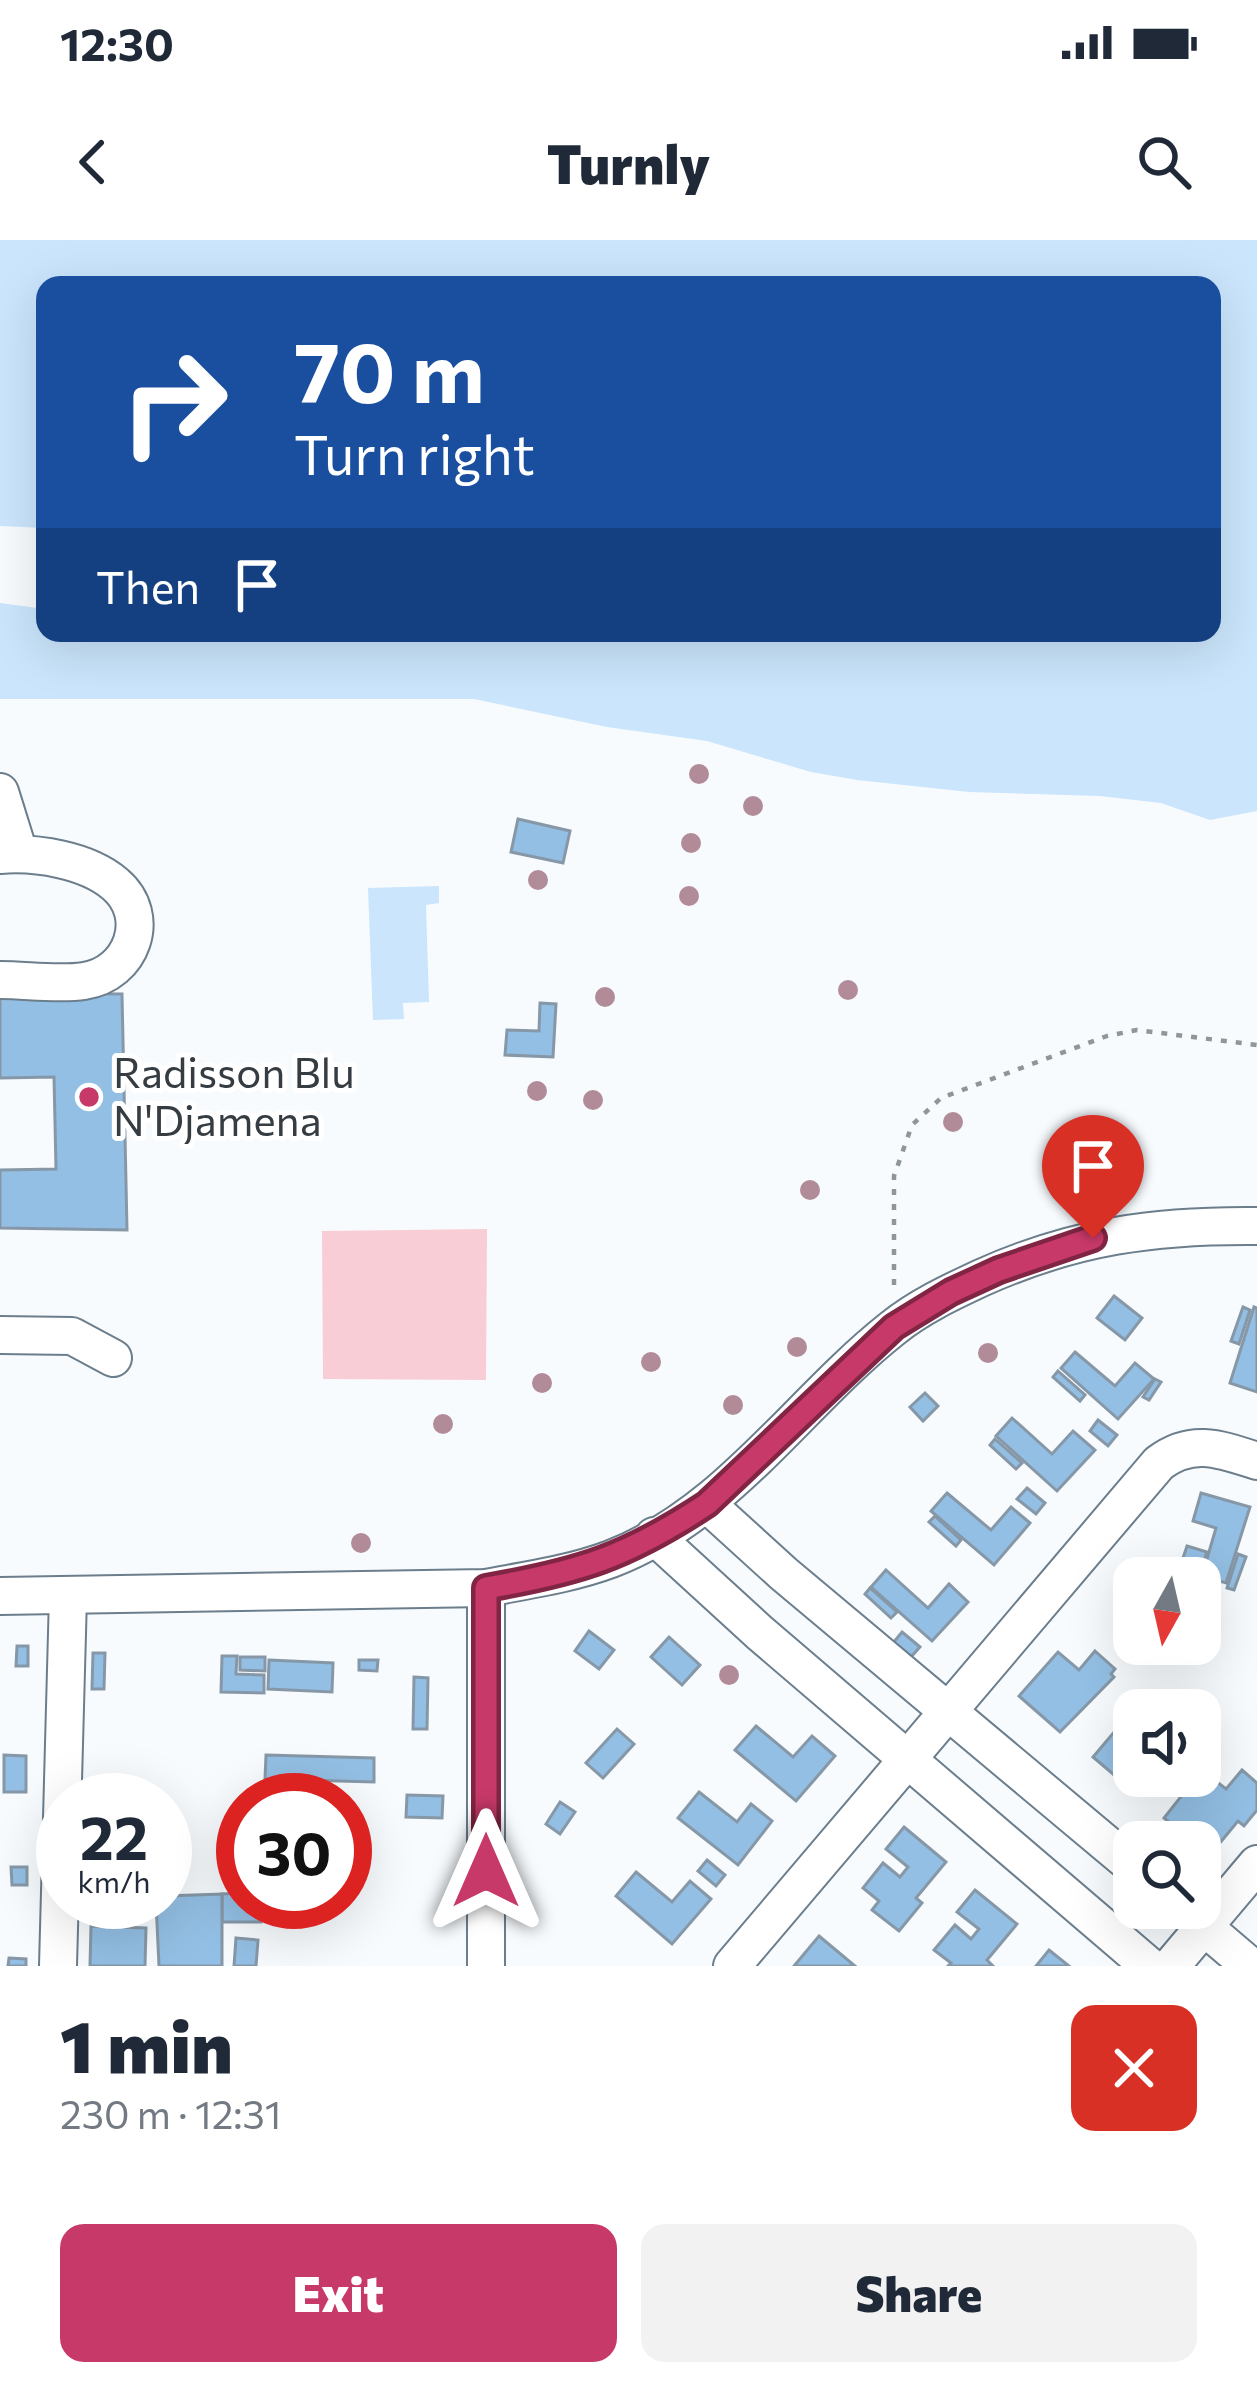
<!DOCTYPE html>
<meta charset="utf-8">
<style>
:root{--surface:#fff;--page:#f2f2f3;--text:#1f2937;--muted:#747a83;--accent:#c73968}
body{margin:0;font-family:Commissioner,sans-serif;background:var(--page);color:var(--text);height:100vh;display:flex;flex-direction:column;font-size:45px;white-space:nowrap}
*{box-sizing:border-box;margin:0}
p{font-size:39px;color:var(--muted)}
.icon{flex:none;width:66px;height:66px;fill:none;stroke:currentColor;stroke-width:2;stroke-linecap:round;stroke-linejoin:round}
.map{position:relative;height:1726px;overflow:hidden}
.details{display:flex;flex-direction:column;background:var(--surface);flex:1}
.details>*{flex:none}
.guide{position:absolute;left:36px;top:36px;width:1185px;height:366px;border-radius:24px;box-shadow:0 12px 48px #0002;background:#1a4fa0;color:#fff;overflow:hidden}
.needle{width:78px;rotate:188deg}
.buttons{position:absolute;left:1113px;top:1317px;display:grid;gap:24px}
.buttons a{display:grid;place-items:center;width:108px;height:108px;border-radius:24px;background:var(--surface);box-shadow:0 12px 48px #0002;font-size:60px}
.speed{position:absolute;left:36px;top:1533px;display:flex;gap:24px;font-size:60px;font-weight:700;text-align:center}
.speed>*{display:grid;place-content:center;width:156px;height:156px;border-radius:50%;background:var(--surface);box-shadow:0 12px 48px #0002;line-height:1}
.speed small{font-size:30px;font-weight:400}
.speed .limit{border:18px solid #d22;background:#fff;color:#111}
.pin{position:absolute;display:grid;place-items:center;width:102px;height:102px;color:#fff;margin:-123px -51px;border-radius:50% 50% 50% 0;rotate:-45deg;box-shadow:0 0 12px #0007}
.pin .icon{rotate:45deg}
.me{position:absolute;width:132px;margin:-66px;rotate:0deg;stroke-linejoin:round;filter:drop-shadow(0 0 9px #0008)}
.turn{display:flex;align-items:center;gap:42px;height:252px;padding:0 60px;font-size:54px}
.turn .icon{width:156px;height:156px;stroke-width:2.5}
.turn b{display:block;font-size:84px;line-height:102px}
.then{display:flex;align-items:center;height:114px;padding:0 60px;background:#0003;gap:24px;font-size:45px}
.round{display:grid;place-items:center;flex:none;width:126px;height:126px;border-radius:24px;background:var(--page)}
.summary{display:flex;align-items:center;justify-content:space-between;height:204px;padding:0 60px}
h1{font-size:72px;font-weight:800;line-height:90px}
.primary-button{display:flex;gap:24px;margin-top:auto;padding:24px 60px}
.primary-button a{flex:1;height:138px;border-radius:24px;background:var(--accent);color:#fff;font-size:48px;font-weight:800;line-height:138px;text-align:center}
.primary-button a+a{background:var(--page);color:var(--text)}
.status{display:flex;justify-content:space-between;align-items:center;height:84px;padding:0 60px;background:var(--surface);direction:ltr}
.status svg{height:33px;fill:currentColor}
header{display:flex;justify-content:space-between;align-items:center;height:156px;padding:0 60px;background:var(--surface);font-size:54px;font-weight:800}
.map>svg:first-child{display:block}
.green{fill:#f9cdd5}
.water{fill:#cae5fc}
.building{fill:#93bfe4;stroke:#8698a7;stroke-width:3}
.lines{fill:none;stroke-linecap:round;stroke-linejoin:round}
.minor-casing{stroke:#6c7e8c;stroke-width:40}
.path{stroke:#8f969a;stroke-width:4.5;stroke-dasharray:6 9;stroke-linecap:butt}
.minor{stroke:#fff;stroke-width:36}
.tree{fill:#b18c98}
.route-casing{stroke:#812544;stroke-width:30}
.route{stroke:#c73968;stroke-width:21}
.poi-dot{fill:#c73968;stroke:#fff;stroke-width:4.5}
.labels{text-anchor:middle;stroke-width:10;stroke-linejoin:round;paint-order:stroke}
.poi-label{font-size:42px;fill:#353d43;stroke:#fff;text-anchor:start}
</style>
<div class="status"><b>12:30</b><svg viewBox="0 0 49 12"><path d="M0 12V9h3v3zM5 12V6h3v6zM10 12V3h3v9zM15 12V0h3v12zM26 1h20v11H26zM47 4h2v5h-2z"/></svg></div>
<header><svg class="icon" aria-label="back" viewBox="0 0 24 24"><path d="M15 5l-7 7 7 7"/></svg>Turnly<svg class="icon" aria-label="search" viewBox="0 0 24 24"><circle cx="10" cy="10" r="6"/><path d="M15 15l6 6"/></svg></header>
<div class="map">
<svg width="1257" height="1726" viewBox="0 0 1257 1726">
<rect width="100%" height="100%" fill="#f7fbfe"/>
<!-- green -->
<polygon class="green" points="487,989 486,1140 323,1139 322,991"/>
<!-- water -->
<g class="water">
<polygon points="0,0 1257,0 1257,571 1210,580 1161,563 1100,556 969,552 857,540 811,532 707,501 607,487 474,459 0,459 0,363 45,369 45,393 1212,393 1212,45 45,45 45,288 0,286"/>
<polygon points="439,646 439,663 426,665 429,762 403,763 404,779 373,780 368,648"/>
</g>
<!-- building -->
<g class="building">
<polygon points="518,579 570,591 563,623 511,612"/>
<polygon points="0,753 122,754 127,990 0,988 0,930 56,929 54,837 0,838"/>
<polygon points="540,763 556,764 553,817 505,815 507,790 539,791"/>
<polygon points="1114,1056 1142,1078 1125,1100 1097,1078"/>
<polygon points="1243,1067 1250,1070 1239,1104 1231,1101"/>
<polygon points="1254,1067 1257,1068 1257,1152 1230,1143"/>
<polygon points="1075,1112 1115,1146 1135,1123 1154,1139 1118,1179 1061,1128"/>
<polygon points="1058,1131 1085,1155 1080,1161 1053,1137"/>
<polygon points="1155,1139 1161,1142 1149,1160 1143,1157"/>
<polygon points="925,1153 938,1166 923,1181 910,1167"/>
<polygon points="1012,1178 1052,1214 1073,1191 1095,1210 1057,1251 996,1196"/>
<polygon points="1098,1180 1117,1195 1108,1206 1090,1191"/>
<polygon points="995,1199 1022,1223 1016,1229 990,1205"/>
<polygon points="1027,1248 1045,1263 1036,1274 1017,1259"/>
<polygon points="947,1253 991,1290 1011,1267 1030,1283 994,1325 931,1271"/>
<polygon points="1201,1253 1250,1267 1226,1343 1202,1336 1216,1288 1193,1281"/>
<polygon points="935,1276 961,1300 956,1306 929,1282"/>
<polygon points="1187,1306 1207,1312 1201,1331 1181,1324"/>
<polygon points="1238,1314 1246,1317 1234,1350 1227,1348"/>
<polygon points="886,1330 928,1368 949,1344 968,1362 932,1401 871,1347"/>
<polygon points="870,1348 897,1372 891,1378 865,1354"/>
<polygon points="589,1391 614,1410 599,1429 575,1411"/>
<polygon points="902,1392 920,1407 911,1417 893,1403"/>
<polygon points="669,1397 700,1425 682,1445 651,1417"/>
<polygon points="17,1406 28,1406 28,1426 16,1426"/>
<polygon points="1095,1411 1115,1429 1111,1434 1114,1437 1060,1492 1019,1456 1058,1412 1079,1430"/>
<polygon points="93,1413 105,1413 104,1449 92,1449"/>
<polygon points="222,1416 237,1416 236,1434 264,1435 264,1453 221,1452"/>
<polygon points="240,1417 265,1417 265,1431 240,1430"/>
<polygon points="269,1420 333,1423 332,1452 268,1449"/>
<polygon points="359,1420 378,1420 377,1431 359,1430"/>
<polygon points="414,1437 428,1438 427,1489 413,1489"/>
<polygon points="1132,1471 1134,1536 1145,1536 1133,1551 1093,1517"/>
<polygon points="756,1486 793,1517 812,1496 835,1516 796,1561 735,1510"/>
<polygon points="617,1489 634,1504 603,1538 586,1523"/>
<polygon points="4,1515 26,1516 26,1552 4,1552"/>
<polygon points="266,1515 374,1518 374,1542 265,1539"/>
<polygon points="1202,1530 1226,1549 1242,1530 1257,1543 1257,1570 1244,1586 1238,1581 1210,1615 1200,1607 1200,1602 1193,1602 1164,1578"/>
<polygon points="93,1540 135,1544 133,1560 92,1558"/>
<polygon points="699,1552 737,1582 751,1564 772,1581 738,1625 678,1578"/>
<polygon points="407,1555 443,1556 442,1578 406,1577"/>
<polygon points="560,1562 575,1572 560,1594 546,1584"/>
<polygon points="904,1587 946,1622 916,1658 922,1663 899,1691 872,1670 879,1661 863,1648 883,1623 900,1637 908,1627 886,1609"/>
<polygon points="707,1620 725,1635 716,1646 698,1631"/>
<polygon points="11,1627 27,1627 27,1645 12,1645"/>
<polygon points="636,1632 672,1662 690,1641 711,1659 672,1704 616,1656"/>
<polygon points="975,1650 1017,1684 987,1720 993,1726 948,1726 951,1723 934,1710 955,1685 971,1699 979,1689 957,1672"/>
<polygon points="243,1653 243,1662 261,1662 261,1682 222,1682 222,1654"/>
<polygon points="222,1654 222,1726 159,1726 156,1662 165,1662 165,1656"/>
<polygon points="91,1686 146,1688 145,1726 90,1726"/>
<polygon points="819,1696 855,1726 794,1726"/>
<polygon points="236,1698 258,1700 256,1726 234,1726"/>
<polygon points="1049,1710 1069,1726 1036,1726"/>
<polygon points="9,1718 26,1719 26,1726 8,1726"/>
</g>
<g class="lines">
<defs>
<g id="minor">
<polyline points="0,552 19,613"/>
<path d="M 0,615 C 36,612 87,620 115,644 C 153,676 132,734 84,741 C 57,745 27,740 0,740"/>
<polyline points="0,1095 72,1096 113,1118"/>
<polyline points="707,1264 784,1334 1134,1627"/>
<polyline points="654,1296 760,1393 1149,1726"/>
<path d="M 0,1356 L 486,1348 C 528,1340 571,1334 611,1319 C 728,1274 798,1163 893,1088 C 919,1067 951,1052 981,1038 C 1074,996 1155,985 1257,986"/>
<polyline points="1182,1668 1250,1726"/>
<polyline points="58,1726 68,1356"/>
<polyline points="486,1726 486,1348"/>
<path d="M 732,1726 L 1159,1223 C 1192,1198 1220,1209 1257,1221"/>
<polyline points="1171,1726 1257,1624"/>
</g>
</defs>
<!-- minor casing -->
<use href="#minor" class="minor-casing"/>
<!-- path -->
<polyline class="path" points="894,1045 894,936 912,885 941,858 1107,796 1137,790 1257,805"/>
<!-- minor -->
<use href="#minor" class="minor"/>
</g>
<!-- trees -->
<g class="tree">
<circle cx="699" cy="534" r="10"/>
<circle cx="753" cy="566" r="10"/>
<circle cx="691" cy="603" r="10"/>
<circle cx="538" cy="640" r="10"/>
<circle cx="689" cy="656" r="10"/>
<circle cx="848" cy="750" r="10"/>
<circle cx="605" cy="757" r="10"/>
<circle cx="537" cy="851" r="10"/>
<circle cx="593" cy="860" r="10"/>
<circle cx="953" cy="882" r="10"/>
<circle cx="810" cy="950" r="10"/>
<circle cx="797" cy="1107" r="10"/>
<circle cx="988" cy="1113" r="10"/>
<circle cx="651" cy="1122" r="10"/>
<circle cx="542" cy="1143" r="10"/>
<circle cx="733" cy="1165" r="10"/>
<circle cx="443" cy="1184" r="10"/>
<circle cx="361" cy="1303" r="10"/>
<circle cx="729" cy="1435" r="10"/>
</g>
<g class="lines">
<defs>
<path id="route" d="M 486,1631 L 486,1348 C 579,1332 627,1317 707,1264 L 894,1087 L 951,1052 L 999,1030 L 1093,998"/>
</defs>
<!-- route casing -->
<use href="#route" class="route-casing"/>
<!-- route -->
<use href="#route" class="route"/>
</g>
<!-- markers -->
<circle class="poi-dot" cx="89" cy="857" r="12"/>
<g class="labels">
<!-- poi labels -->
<g class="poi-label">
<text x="113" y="848">Radisson Blu<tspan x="113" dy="48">N'Djamena</tspan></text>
</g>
</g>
</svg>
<div class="buttons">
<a><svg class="needle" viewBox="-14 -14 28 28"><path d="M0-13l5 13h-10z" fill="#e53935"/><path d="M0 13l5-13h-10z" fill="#747a83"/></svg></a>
<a><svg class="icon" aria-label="sound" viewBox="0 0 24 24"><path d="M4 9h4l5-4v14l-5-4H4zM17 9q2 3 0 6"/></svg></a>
<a><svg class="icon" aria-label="search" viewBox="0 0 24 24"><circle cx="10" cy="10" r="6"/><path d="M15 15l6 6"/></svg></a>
</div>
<div class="speed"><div>22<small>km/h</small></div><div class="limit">30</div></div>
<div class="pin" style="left:1093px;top:998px;background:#d93025"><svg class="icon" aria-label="arrive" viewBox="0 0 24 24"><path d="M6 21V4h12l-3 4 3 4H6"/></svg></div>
<svg class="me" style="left:486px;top:1631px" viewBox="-20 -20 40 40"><path d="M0-17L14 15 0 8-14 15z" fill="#c73968" stroke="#fff" stroke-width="4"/></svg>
<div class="guide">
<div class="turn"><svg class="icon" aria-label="right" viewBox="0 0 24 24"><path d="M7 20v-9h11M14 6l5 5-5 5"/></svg><div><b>70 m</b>Turn right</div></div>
<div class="then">Then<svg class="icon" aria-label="arrive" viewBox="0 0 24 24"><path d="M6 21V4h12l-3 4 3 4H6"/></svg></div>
</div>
</div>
<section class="details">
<div class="summary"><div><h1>1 min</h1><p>230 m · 12:31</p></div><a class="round" style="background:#d93025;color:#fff"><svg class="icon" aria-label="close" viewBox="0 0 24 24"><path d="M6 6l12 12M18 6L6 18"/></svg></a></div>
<div class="primary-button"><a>Exit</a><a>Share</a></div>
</section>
